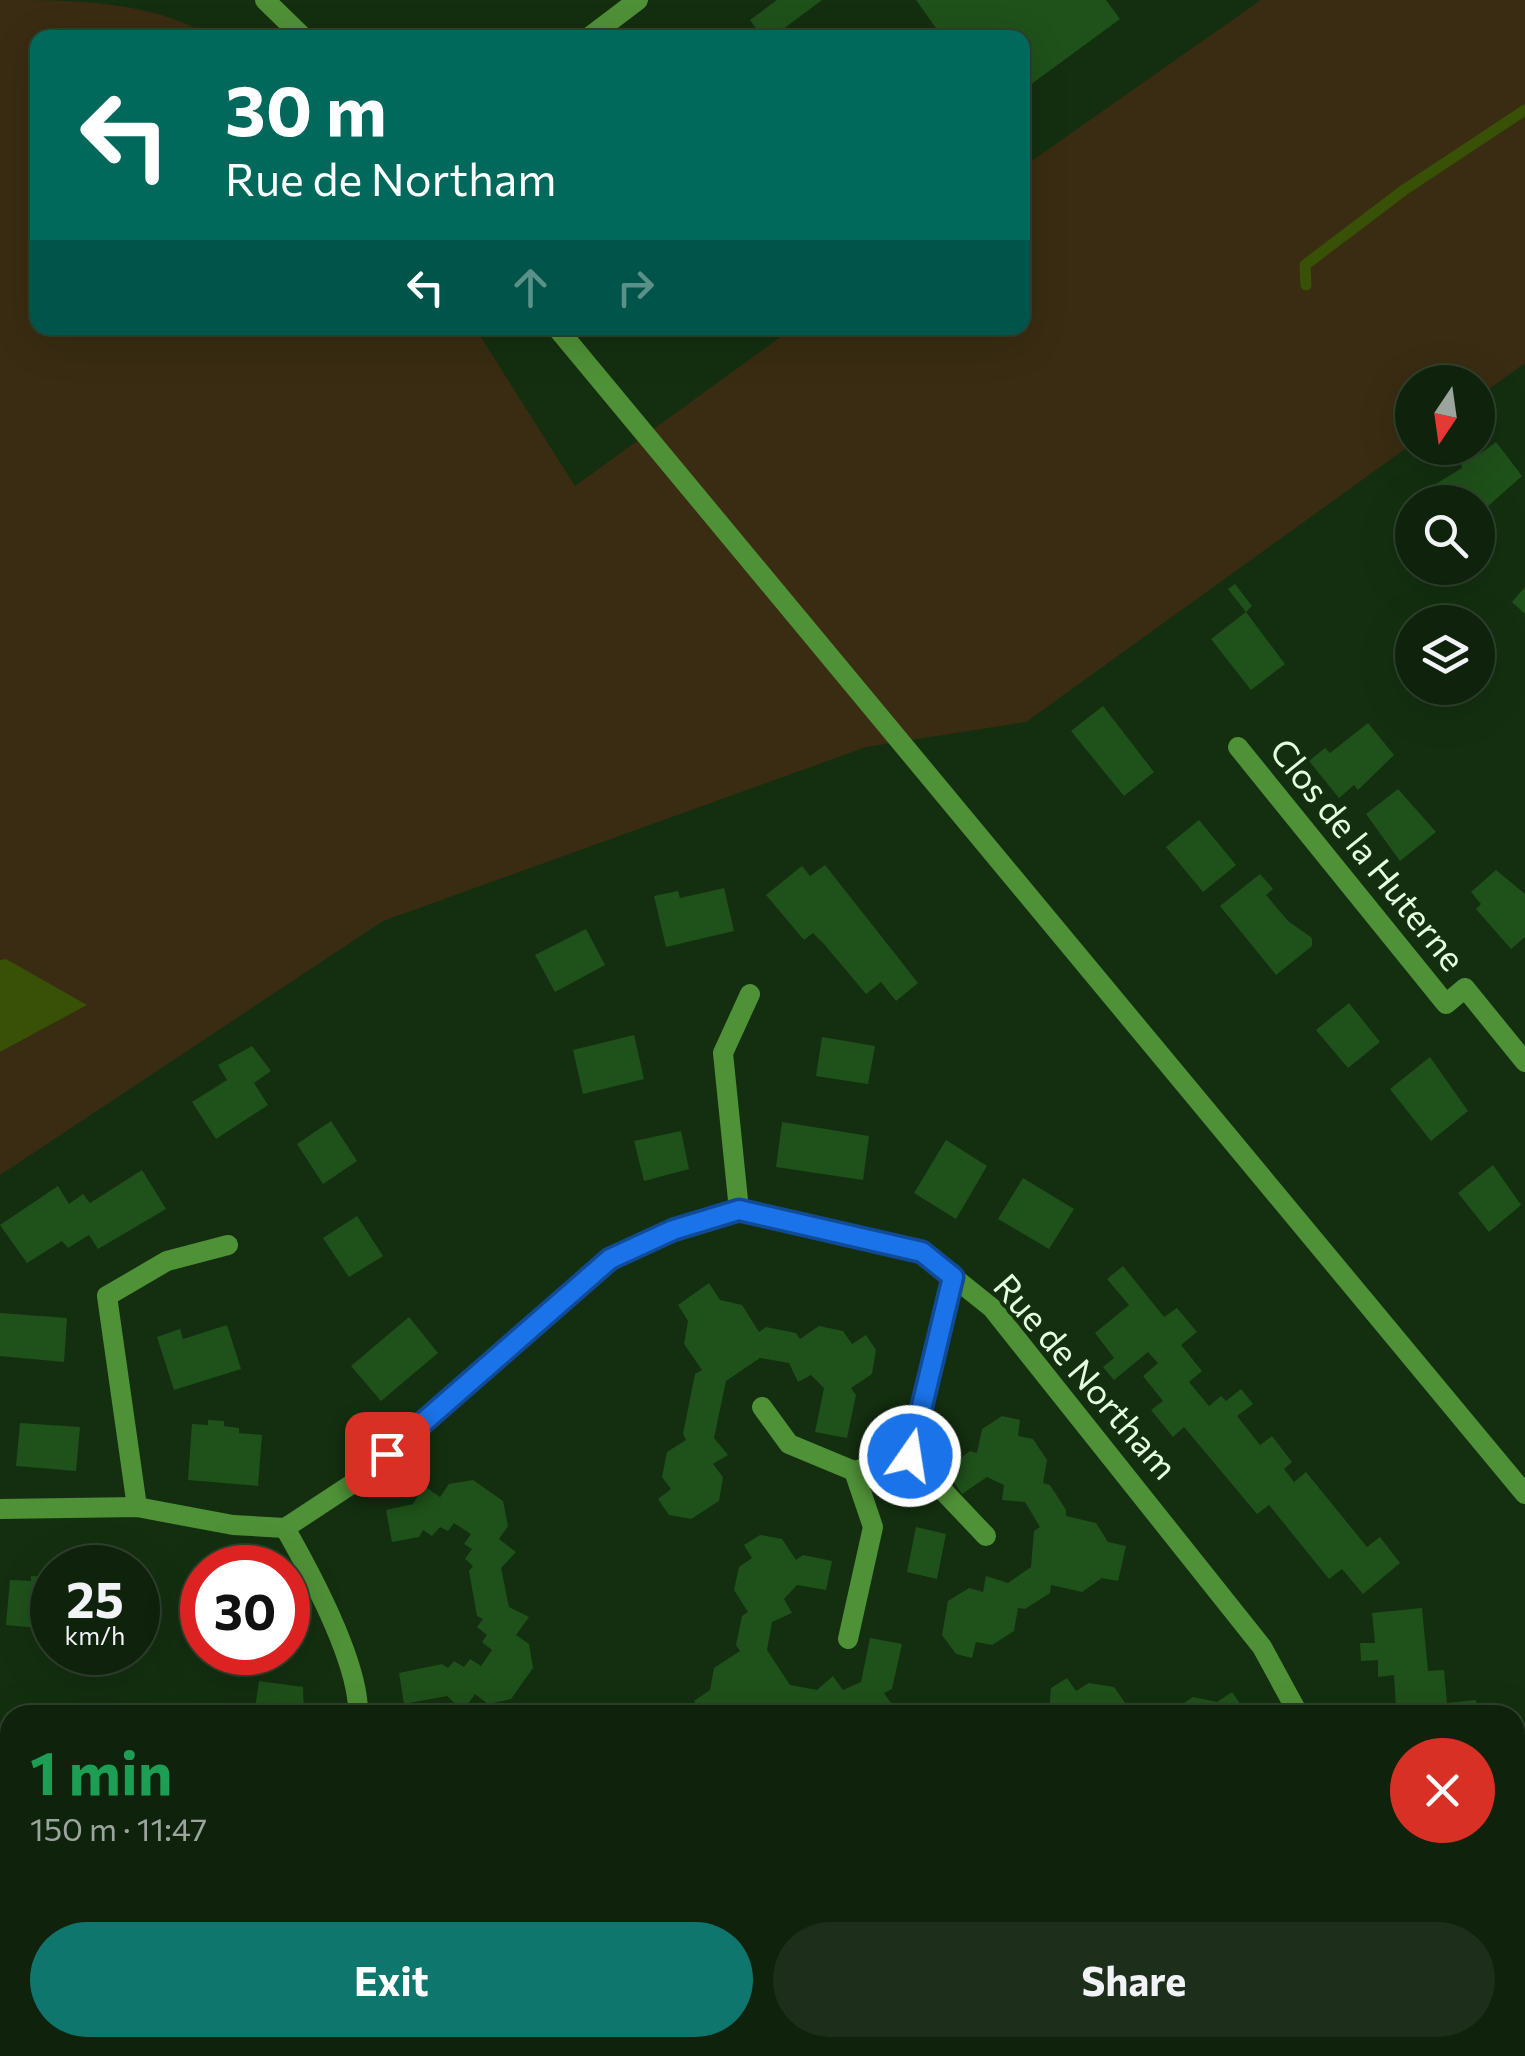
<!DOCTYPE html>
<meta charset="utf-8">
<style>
:root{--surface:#0f230c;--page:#1d2f1a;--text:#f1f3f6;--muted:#9ba49d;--line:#2f402d;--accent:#0f766e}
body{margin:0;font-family:Commissioner,sans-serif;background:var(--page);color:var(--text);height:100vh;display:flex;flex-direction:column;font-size:38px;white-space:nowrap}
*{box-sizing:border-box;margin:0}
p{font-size:32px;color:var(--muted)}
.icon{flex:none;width:55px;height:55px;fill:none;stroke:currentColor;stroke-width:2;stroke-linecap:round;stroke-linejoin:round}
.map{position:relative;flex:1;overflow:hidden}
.details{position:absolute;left:0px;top:1705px;width:1525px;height:352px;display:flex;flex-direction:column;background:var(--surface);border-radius:30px 30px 0 0;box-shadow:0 10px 40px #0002,0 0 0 2px var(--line)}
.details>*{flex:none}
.guide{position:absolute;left:30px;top:30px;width:1000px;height:305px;border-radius:20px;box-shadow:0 10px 40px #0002,0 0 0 2px var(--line);background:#00695c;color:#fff;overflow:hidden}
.needle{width:65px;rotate:193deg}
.controls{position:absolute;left:1395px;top:365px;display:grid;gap:20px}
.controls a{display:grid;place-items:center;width:100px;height:100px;border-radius:50%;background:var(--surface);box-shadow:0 10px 40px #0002,0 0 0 2px var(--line);font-size:50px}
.speed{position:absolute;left:30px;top:1545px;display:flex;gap:20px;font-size:50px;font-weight:700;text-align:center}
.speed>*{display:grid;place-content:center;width:130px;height:130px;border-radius:50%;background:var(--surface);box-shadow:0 10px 40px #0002,0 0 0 2px var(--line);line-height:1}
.speed small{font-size:25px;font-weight:400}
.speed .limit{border:15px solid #d22;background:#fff;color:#111}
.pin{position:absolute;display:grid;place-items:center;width:85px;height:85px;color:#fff;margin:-42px;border-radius:20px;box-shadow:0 5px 15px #0006}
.me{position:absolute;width:110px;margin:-55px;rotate:13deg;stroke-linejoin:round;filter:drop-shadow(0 0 8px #0008)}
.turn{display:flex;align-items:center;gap:35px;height:210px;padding:0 30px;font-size:45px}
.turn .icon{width:130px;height:130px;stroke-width:2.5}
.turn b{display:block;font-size:70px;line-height:85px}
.lanes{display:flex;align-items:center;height:95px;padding:0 30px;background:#0003;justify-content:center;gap:50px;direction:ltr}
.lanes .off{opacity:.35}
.round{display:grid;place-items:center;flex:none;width:105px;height:105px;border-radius:52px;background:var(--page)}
.summary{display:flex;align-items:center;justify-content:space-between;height:170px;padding:0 30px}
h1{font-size:60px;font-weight:700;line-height:75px;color:#1e9e55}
.cta{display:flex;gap:20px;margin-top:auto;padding:20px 30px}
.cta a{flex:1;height:115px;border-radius:60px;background:var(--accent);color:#fff;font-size:40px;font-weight:700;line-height:115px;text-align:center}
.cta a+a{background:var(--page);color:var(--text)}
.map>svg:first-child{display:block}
.green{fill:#392c12}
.water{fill:#385106}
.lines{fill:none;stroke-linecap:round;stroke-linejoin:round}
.stream{stroke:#385106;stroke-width:11}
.building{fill:#1f511a}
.minor{stroke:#4f9137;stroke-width:20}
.tertiary{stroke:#4f9137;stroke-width:20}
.route-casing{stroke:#114b97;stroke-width:25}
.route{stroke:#1a73e8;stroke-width:18}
.labels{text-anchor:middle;stroke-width:8;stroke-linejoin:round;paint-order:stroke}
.street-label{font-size:35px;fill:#e3ffdd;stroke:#142f10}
</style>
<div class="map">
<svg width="1525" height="2056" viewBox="0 0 1525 2056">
<rect width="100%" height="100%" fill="#142f10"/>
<!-- green -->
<path class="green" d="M 0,0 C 73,0 150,0 212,37 L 38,38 L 38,328 L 475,328 L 575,486 L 793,328 L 1022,328 L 1023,167 L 1261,0 L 1525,0 L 1525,363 L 1478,397 L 1478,382 L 1412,382 L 1412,444 L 1026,722 L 866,747 L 383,921 L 0,1175 L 0,1052 L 86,1005 L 0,960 Z"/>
<!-- water -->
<polygon class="water" points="6,959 87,1005 0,1052 0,960"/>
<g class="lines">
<!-- stream -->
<polyline class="stream" points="1306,285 1305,265 1404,190 1525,110"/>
</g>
<!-- building -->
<g class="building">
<polygon points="777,0 822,0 771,38 763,38 750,20"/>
<polygon points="916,0 1106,0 1120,19 1022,91 1022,38 943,38"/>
<polygon points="1496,442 1522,476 1478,515 1478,502 1421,502 1416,496 1462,468 1459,453 1467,448 1476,448 1480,454"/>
<polygon points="1235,584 1252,606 1246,612 1228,589"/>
<polygon points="1525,587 1525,614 1512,602"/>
<polygon points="1246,612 1285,664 1251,690 1211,639"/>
<polygon points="1103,706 1154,772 1124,796 1071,731"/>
<polygon points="1368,723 1394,755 1358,790 1354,785 1339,798 1309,761 1325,748 1330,753"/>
<polygon points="1398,789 1436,832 1400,861 1366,814"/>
<polygon points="1199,820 1236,865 1203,892 1166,847"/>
<polygon points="825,865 918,983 896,1001 881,982 866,994 824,944 813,933 804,940 766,895 802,866 810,876"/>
<polygon points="1496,870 1525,894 1525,937 1511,949 1476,909 1481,904 1471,892"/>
<polygon points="1260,874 1273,889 1266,895 1288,921 1312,938 1312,946 1276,975 1220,906"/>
<polygon points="724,888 734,931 666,947 654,896 678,891 680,898"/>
<polygon points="586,929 605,965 555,992 535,955"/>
<polygon points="1349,1003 1380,1042 1348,1068 1316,1030"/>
<polygon points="634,1035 644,1079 583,1094 573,1050"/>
<polygon points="822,1037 875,1046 868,1084 816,1076"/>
<polygon points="252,1046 271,1071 254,1083 268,1105 216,1139 192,1102 227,1080 218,1065"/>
<polygon points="1430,1057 1468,1111 1431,1141 1390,1089"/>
<polygon points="331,1121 357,1161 323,1184 297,1144"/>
<polygon points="782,1122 869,1136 863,1180 776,1167"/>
<polygon points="681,1131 689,1169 644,1181 634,1141"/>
<polygon points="946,1140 987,1166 956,1219 914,1193"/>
<polygon points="1493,1165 1521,1205 1489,1232 1458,1193"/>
<polygon points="142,1170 166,1209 98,1249 89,1235 68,1248 62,1241 27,1263 0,1225 58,1186 69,1204 83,1194 90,1203"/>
<polygon points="1023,1178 1074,1209 1049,1249 998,1219"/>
<polygon points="357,1216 383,1256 349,1277 323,1238"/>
<polygon points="1123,1266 1164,1317 1177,1308 1197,1332 1181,1345 1202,1371 1189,1382 1209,1406 1221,1396 1226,1401 1241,1389 1253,1404 1237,1416 1260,1445 1272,1436 1292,1462 1284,1469 1294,1482 1306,1472 1367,1547 1380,1537 1400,1563 1363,1594 1342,1569 1329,1579 1269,1505 1257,1514 1184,1427 1173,1437 1151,1410 1163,1401 1143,1376 1158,1363 1148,1352 1114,1380 1103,1367 1114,1358 1095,1333 1129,1305 1107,1279"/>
<polygon points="709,1283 720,1300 742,1305 759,1332 766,1327 796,1333 800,1339 819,1326 843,1331 852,1344 866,1335 876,1350 872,1374 851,1388 856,1395 847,1438 815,1432 824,1388 811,1375 798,1382 789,1363 760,1358 726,1381 714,1438 728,1455 713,1464 723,1477 719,1501 691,1519 669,1515 658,1499 671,1489 662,1477 667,1452 686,1440 683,1434 695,1374 702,1370 684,1344 688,1321 678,1305"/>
<polygon points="0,1313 67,1318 64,1362 0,1356"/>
<polygon points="409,1317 438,1353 381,1401 351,1366"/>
<polygon points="227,1325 241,1369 174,1390 157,1337 180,1329 183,1339"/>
<polygon points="1002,1416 1020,1420 1018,1436 1033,1439 1047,1460 1043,1483 1050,1485 1066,1510 1066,1516 1096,1523 1108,1542 1126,1546 1118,1581 1102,1578 1082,1592 1051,1585 1050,1593 1025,1609 1018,1608 1014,1631 992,1645 976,1642 972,1658 956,1654 942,1635 948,1601 969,1588 983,1592 986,1576 1008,1583 1031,1567 1034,1531 1040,1527 1025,1502 1002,1500 1004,1485 987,1477 962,1494 945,1469 970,1451 977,1453 982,1429"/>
<polygon points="208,1420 224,1421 224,1426 239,1428 239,1433 262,1435 258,1486 188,1480 192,1424 208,1425"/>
<polygon points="20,1423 80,1427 76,1471 16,1466"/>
<polygon points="473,1480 503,1501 508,1526 499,1539 516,1552 501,1568 509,1607 529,1617 516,1635 529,1644 533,1668 511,1699 488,1704 475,1694 463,1711 447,1696 404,1704 399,1673 442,1664 448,1668 454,1661 464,1667 470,1659 481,1666 492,1650 482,1642 487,1635 477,1627 483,1619 477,1616 469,1571 473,1566 465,1559 472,1549 464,1544 471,1534 454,1523 448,1531 440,1527 432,1536 423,1530 419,1537 392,1542 386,1510 413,1504 424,1486 440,1497 449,1484"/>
<polygon points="916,1527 946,1534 937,1579 907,1572"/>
<polygon points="760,1535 782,1539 796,1560 803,1555 832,1561 826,1590 797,1585 784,1599 792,1613 772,1622 767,1650 790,1685 817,1690 833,1676 843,1690 861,1682 870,1638 902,1644 892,1689 884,1693 899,1715 783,1715 779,1709 770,1715 703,1715 694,1701 710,1690 714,1668 740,1651 736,1645 742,1616 748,1612 734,1590 739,1567 752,1558 744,1545"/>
<polygon points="31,1576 52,1577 52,1644 48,1643 49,1629 6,1625 10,1580 31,1581"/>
<polygon points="1422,1608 1428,1671 1444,1670 1447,1703 1476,1700 1478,1715 1430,1715 1429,1704 1396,1707 1394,1675 1378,1677 1378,1660 1361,1661 1360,1643 1375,1643 1372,1613"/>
<polygon points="230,1652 269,1652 267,1668 228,1663"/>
<polygon points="1067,1678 1076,1691 1089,1683 1114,1687 1128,1707 1133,1703 1163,1709 1167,1714 1193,1697 1217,1702 1232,1692 1248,1715 1049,1715 1051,1688"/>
<polygon points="259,1681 303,1687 304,1715 254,1715"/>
<polygon points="0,1765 10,1777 10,1797 0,1806"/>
<polygon points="1525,1914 1525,1963 1515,1964 1515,1915"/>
<polygon points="756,2048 877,2048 879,2051 924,2048 919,2051 923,2056 759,2056"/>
<polygon points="1037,2048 1070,2048 1068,2056 1036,2056"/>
<polygon points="1141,2048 1224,2048 1221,2056 1146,2056"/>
</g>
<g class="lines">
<!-- minor -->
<g class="minor">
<polyline points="588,38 638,0"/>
<polyline points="1238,747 1446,1004 1465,988 1525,1062"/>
<polyline points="739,1210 723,1053 750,994"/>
<polyline points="762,1407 789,1444 854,1471 910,1456 986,1536"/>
<polyline points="910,1456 953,1277"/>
<polyline points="137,1507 107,1296 167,1261 228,1245"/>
<polyline points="0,1509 137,1507 233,1525 285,1528 358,1480 610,1259 673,1230 739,1210 922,1252 992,1308 1262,1647 1299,1715"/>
<path d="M 285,1528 C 310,1572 360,1664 358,1715"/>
<polyline points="848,1639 873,1527 854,1471"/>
<polyline points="1333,2048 1377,2056"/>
<polyline points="1276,2056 1277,2048"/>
</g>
<!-- tertiary -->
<g class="tertiary">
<polyline points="265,0 304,38"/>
<polyline points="557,328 1525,1494"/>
<polyline points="50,2056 133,2056"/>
</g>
</g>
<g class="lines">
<defs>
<polyline id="route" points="387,1454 610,1259 673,1230 739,1210 922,1252 953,1277 910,1456"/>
</defs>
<!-- route casing -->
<use href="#route" class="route-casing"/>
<!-- route -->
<use href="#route" class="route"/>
</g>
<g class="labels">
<!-- street labels -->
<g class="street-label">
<text transform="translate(1367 855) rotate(51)" y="12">Clos de la Huterne</text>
<text transform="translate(1085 1377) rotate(49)" y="12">Rue de Northam</text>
</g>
</g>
</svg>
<div class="controls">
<a><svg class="needle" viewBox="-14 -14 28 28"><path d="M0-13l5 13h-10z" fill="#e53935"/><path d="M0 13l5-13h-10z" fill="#9ba49d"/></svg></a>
<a><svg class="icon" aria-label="search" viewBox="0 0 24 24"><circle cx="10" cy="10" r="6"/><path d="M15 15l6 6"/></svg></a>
<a><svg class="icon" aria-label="layers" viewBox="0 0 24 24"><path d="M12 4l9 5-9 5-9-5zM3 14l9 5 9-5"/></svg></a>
</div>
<div class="speed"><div>25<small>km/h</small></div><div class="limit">30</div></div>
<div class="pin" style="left:387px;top:1454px;background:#d93025"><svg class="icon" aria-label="arrive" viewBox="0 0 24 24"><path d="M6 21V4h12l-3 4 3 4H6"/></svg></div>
<svg class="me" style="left:910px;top:1456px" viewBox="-20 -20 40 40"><circle r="17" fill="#1a73e8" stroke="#fff" stroke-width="3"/><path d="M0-11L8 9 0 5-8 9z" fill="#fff"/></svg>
<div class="guide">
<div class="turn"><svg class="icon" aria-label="left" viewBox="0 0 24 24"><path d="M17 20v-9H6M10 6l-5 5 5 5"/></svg><div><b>30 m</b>Rue de Northam</div></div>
<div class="lanes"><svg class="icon" aria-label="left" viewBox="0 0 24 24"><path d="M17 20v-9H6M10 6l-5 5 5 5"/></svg><svg class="icon off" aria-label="ahead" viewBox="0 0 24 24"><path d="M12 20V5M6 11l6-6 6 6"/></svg><svg class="icon off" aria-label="right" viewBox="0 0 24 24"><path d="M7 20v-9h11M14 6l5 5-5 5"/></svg></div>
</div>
<section class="details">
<div class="summary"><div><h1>1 min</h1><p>150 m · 11:47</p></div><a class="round" style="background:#d93025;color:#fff"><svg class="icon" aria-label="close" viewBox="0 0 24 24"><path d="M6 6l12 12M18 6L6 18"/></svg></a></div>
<div class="cta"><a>Exit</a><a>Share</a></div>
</section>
</div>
